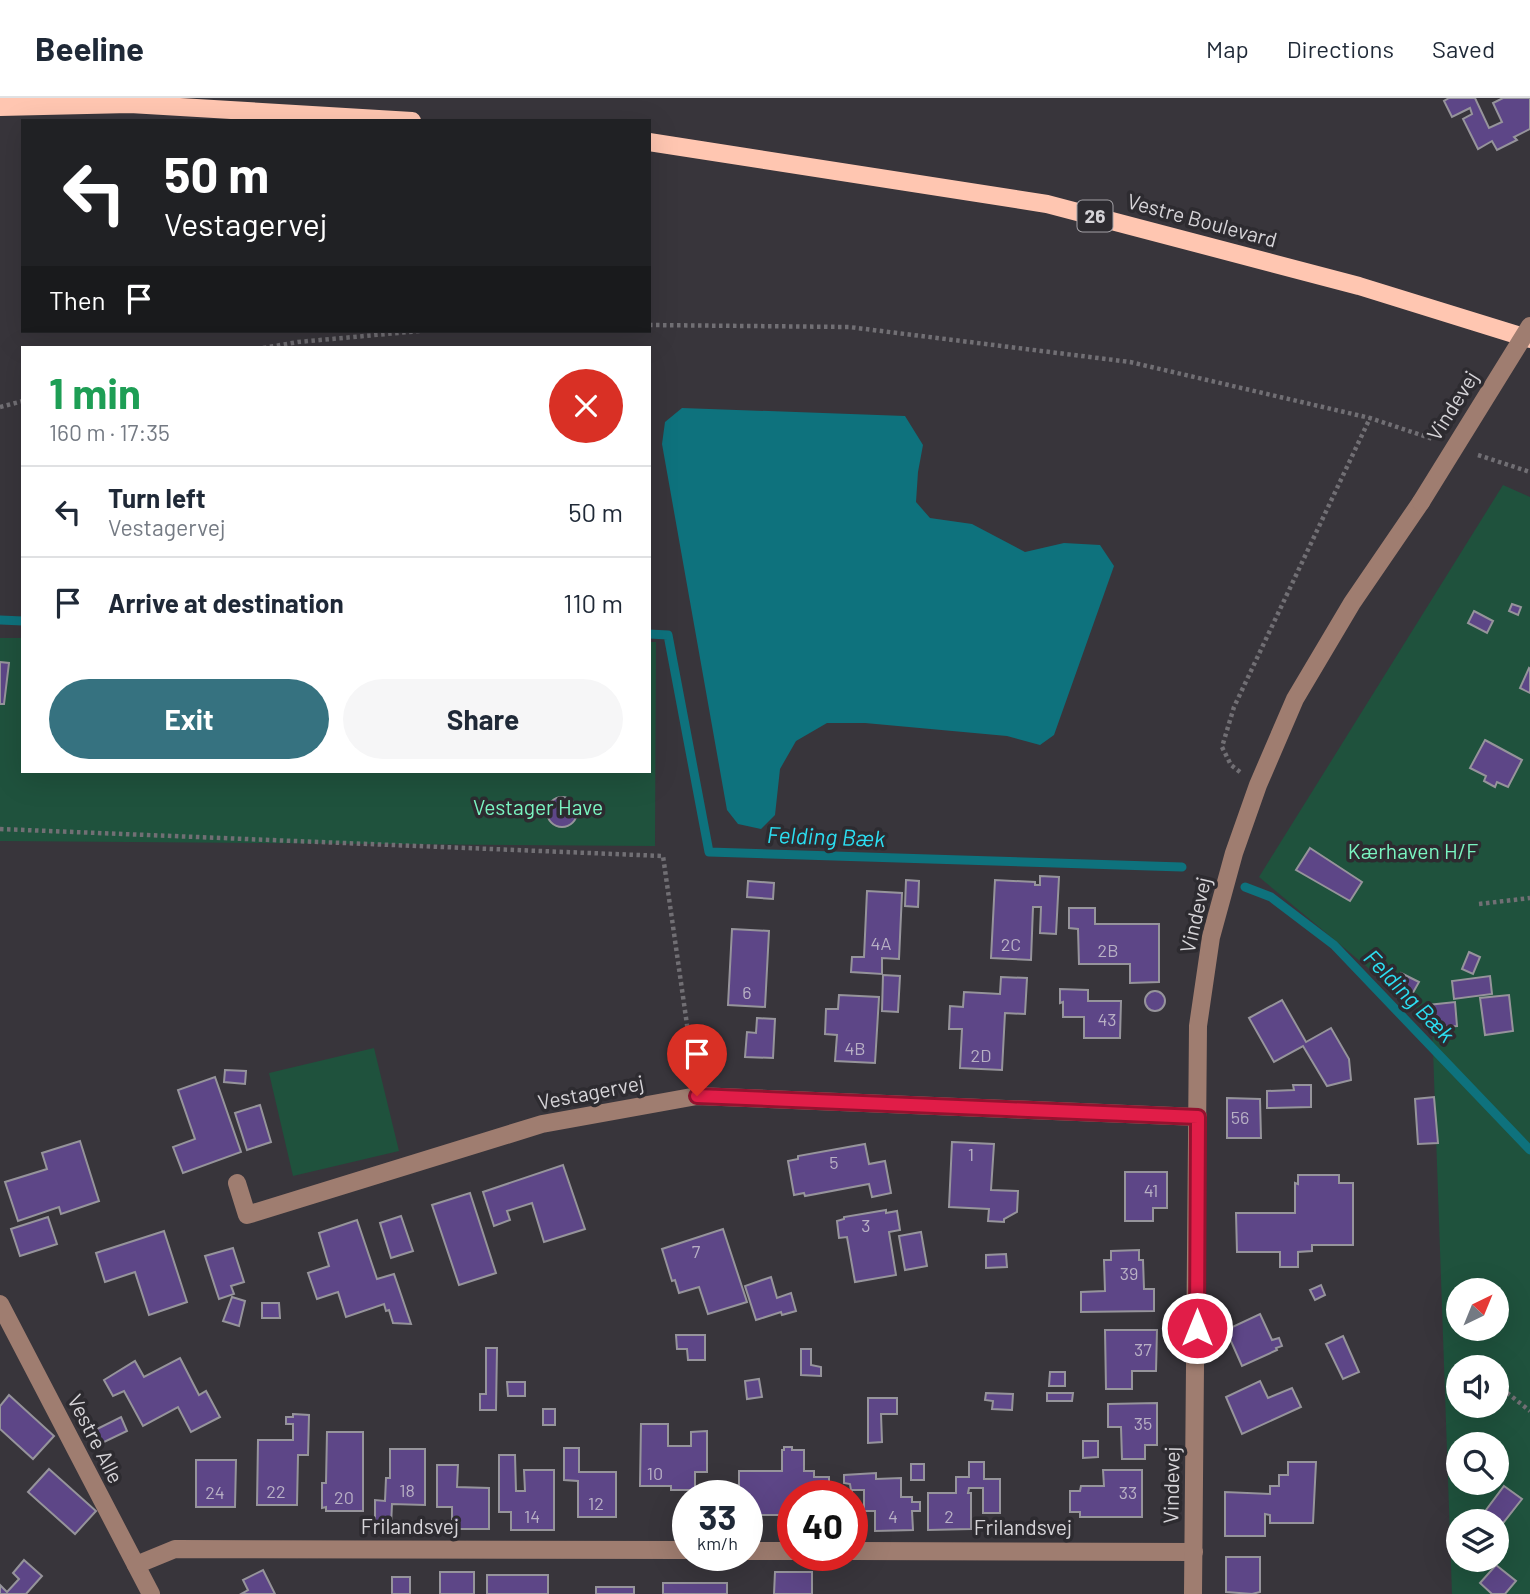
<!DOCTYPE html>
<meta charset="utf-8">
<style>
:root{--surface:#fff;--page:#f6f6f7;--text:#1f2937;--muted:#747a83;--line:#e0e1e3;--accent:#367280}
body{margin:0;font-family:Barlow,sans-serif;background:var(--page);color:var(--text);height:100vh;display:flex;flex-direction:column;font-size:26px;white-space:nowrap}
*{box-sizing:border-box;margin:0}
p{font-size:23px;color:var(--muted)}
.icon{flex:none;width:38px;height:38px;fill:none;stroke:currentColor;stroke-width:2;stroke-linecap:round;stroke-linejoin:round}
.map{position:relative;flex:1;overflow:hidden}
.drawer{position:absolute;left:21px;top:248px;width:630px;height:427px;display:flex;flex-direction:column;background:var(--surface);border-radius:0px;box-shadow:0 7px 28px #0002}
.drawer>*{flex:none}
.guide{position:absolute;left:21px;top:21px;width:630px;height:214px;border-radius:0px;box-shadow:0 7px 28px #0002;background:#202124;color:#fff;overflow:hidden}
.needle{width:46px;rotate:43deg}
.fabs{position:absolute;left:1446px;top:1180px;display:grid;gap:14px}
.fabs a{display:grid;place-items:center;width:63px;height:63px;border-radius:50%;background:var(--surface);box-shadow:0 7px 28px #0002;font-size:35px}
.speed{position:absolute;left:672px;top:1382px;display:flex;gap:14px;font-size:35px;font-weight:700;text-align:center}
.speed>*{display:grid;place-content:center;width:91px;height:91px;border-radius:50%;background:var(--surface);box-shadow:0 7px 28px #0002;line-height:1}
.speed small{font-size:18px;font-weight:400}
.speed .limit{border:10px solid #d22;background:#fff;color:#111}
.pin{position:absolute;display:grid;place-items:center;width:60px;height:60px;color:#fff;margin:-72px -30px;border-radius:50% 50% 50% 0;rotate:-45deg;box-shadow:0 0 7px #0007}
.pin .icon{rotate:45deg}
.me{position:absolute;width:77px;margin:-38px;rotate:0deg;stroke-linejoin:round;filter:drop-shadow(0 0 5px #0008)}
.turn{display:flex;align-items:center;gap:24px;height:147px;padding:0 28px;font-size:32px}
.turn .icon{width:91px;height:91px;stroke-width:2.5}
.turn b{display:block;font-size:49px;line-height:60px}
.then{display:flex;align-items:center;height:66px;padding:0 28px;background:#0003;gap:14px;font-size:26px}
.round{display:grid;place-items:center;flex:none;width:74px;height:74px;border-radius:37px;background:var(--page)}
.overview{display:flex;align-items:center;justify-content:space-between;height:119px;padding:0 28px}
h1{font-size:42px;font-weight:700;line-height:52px;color:#1e9e55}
.cta{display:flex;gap:14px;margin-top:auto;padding:14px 28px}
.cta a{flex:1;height:80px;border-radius:42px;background:var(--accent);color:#fff;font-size:28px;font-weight:700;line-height:80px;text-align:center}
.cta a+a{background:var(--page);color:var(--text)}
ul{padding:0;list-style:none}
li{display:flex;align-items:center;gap:21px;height:91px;padding:0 28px;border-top:2px solid var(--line)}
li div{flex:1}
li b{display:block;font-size:26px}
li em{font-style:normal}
header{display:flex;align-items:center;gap:42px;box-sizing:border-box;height:98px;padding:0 35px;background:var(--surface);border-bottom:2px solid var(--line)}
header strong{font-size:33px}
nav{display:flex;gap:38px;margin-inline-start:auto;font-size:24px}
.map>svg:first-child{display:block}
.green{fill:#1f523d;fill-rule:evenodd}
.water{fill:#0e727d}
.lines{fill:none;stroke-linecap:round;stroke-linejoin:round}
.stream{stroke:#0e727d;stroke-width:9}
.building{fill:#5d4687;stroke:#96949b;stroke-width:2}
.path{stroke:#716f74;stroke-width:4.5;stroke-dasharray:3.5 3.5;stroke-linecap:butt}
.minor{stroke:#9f7d70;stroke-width:18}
.major{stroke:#ffc6b1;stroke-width:18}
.minor-bridge{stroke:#9f7d70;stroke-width:18}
.route-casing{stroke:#92132f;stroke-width:18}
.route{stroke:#e11d48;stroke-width:12}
.labels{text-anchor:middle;stroke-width:7;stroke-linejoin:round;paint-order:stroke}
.number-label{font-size:18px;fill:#b8b0c4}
.shield{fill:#2d2b30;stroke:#a3a1a6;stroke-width:2}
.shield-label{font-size:19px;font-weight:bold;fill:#d6d4d8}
.street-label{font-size:21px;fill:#d6d4d8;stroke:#2d2b30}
.park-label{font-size:21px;fill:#7af5c1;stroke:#2d2b30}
.water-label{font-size:23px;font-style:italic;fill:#2cdef1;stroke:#2d2b30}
</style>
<header>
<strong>Beeline</strong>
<nav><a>Map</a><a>Directions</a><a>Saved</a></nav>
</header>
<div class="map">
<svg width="1530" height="1496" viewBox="0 0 1530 1496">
<rect width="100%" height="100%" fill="#38353b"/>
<!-- green -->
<g class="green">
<path d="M 1503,387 L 1530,399 L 1530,1496 L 1452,1496 L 1432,923 L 1259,779 ZM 1458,1192 L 1496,1192 L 1496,1230 L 1458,1230 ZM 1458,1269 L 1496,1269 L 1496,1307 L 1458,1307 ZM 1458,1346 L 1496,1346 L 1496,1384 L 1458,1384 ZM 1458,1423 L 1496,1423 L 1496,1461 L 1458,1461 Z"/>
<polygon points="0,540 23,540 23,674 649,674 649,544 656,544 655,748 0,743"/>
<polygon points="374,950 399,1053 293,1078 269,975"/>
</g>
<!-- water -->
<polygon class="water" points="682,310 905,318 923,347 918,374 916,404 930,420 972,426 1025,454 1064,445 1100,447 1114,468 1054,637 1040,647 1007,638 865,625 827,625 796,643 780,671 775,717 761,731 738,726 727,712 662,346 665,324"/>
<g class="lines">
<!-- stream -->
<g class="stream">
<polyline points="0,522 23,523"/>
<polyline points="649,536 668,537 709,754 1182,769"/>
<polyline points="1245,789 1271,799 1334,847 1530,1052"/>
</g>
</g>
<!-- building -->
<g class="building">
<polygon points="1449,0 1475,0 1489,30 1502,24 1493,5 1503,0 1530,0 1530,31 1514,39 1517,42 1497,52 1492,43 1478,51 1463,21 1472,16 1470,10 1452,19 1444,3"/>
<polygon points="1512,506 1521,509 1518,517 1509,513"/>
<polygon points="1474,513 1493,523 1487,535 1468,525"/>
<polygon points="0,564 9,565 4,606 0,606"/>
<polygon points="1529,570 1530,571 1530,595 1520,590"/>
<polygon points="1485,642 1522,662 1508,689 1497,684 1495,689 1484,683 1486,678 1470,670"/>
<circle cx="562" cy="714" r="15"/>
<polygon points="1310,750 1362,784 1350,803 1296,772"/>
<polygon points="1040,778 1059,779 1056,836 1040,835 1041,809 1033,809 1031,862 991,860 995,782 1035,784 1035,787 1040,787"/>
<polygon points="906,782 919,783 918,809 905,808"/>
<polygon points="748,783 774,785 773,801 747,799"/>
<polygon points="867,793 902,795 899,861 882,860 882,876 851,874 852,859 864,859"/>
<polygon points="1069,810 1095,810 1095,826 1159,826 1159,884 1130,885 1130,866 1079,866 1078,831 1069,830"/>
<polygon points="732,831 769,833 765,909 728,907"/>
<polygon points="1469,854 1480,859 1473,876 1462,871"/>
<polygon points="1401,875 1419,884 1410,900 1393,891"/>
<polygon points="883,877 900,878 898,914 882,913"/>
<polygon points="1490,878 1492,896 1454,901 1452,883"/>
<polygon points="1001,879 1027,880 1025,916 1005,915 1002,972 960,970 962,931 949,931 950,908 963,909 964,894 1000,896"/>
<polygon points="1060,891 1088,892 1088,903 1121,903 1120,940 1084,940 1084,919 1063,919 1063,904 1060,905"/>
<circle cx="1155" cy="903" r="10"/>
<polygon points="839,897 879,899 875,965 835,963 837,937 825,936 826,911 838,911"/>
<polygon points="1509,897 1513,933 1485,937 1480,900"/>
<polygon points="1282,902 1306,944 1331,930 1349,961 1351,982 1327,988 1303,948 1274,964 1249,920"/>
<polygon points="1455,904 1457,928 1430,930 1428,907"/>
<polygon points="757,920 775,921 773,960 745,959 747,934 756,935"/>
<polygon points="225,972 246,973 245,986 224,984"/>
<polygon points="215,979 241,1054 183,1075 173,1049 195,1041 178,992"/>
<polygon points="1293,987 1311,987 1311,1009 1267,1010 1267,993 1294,992"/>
<polygon points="1434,999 1438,1045 1418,1046 1415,1001"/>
<polygon points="1227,1000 1260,1001 1261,1040 1227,1040"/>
<polygon points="260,1007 271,1044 247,1052 235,1015"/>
<polygon points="80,1043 99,1103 61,1116 59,1109 18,1123 5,1084 47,1071 42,1055"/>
<polygon points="952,1044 994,1046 991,1092 1018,1093 1017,1114 1004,1121 1004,1124 988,1123 989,1111 949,1109"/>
<polygon points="865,1046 869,1066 885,1063 891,1095 872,1099 869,1086 805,1098 804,1095 794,1097 788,1063 798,1061 798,1058"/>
<polygon points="563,1067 585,1131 544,1144 532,1105 507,1113 510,1122 494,1128 483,1094"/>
<polygon points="1125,1074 1167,1074 1167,1110 1153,1110 1153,1123 1125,1123"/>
<polygon points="1298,1077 1339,1077 1339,1085 1353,1085 1353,1147 1312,1147 1312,1153 1298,1154 1298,1169 1280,1169 1280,1154 1237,1154 1236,1115 1295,1115 1295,1085 1298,1086"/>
<polygon points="470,1095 496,1175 459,1187 432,1107"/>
<polygon points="886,1112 886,1115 897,1113 900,1132 889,1134 896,1177 855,1184 847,1139 839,1140 837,1123 844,1121 844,1119"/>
<polygon points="401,1118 413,1153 391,1160 380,1125"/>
<polygon points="48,1119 57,1146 20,1158 11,1131"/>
<polygon points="357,1122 377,1181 394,1176 411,1226 393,1225 389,1212 386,1213 384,1206 346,1219 338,1194 317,1201 308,1175 329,1168 319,1135"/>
<polygon points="723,1131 747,1204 708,1216 699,1189 679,1195 675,1182 672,1183 662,1151"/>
<polygon points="164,1133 187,1204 149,1217 135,1174 105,1184 96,1155"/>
<polygon points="921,1134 927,1168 905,1172 899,1138"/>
<polygon points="233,1150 244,1184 231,1188 234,1196 219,1201 205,1158"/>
<polygon points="1139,1152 1139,1162 1143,1162 1144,1191 1154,1191 1154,1213 1081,1214 1081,1194 1105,1193 1104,1162 1111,1162 1111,1153"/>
<polygon points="1006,1156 1007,1169 986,1170 986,1157"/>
<polygon points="771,1179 777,1200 791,1195 796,1213 782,1217 781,1214 756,1222 745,1188"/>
<polygon points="1321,1187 1325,1197 1315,1202 1310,1192"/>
<polygon points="232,1199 245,1203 239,1228 223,1223"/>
<polygon points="262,1205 279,1205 280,1220 262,1220"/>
<polygon points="1260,1216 1272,1242 1279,1240 1282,1248 1276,1250 1277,1252 1242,1268 1226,1232"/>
<polygon points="1105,1232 1157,1232 1156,1273 1132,1273 1132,1291 1106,1291"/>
<polygon points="676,1237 705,1237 705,1262 688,1262 687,1251 677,1251"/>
<polygon points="1343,1238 1359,1274 1343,1281 1326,1246"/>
<polygon points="486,1250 497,1250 496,1312 480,1312 480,1296 486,1296"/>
<polygon points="801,1251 811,1251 811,1267 821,1269 821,1278 801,1277"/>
<polygon points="180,1260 199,1297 206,1293 220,1319 191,1334 178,1309 143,1328 124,1293 113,1298 104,1282 135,1263 144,1279"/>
<polygon points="1050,1274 1065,1274 1065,1288 1049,1288"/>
<polygon points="759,1281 762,1299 747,1301 745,1283"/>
<polygon points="1260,1283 1268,1300 1292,1290 1301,1309 1242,1336 1226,1299"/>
<polygon points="507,1284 525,1284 525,1298 508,1298"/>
<polygon points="986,1295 1013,1296 1012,1312 992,1311 993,1303 985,1302"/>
<polygon points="1047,1295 1073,1295 1072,1303 1047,1303"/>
<polygon points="9,1297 54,1338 33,1361 0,1331 0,1308"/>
<polygon points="868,1300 897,1300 897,1316 881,1316 882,1344 868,1345"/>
<polygon points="1157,1305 1157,1347 1145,1347 1145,1361 1122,1361 1121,1329 1108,1329 1108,1306"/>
<rect x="543" y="1311" width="12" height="16"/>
<polygon points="293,1316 309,1317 308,1357 298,1357 297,1407 257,1407 258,1342 293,1342 293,1326 286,1326 286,1319 293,1319"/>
<polygon points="121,1319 127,1333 102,1345 95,1332"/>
<polygon points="641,1326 668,1326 668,1348 691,1348 691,1334 707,1333 707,1374 695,1374 695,1392 671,1392 671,1388 640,1388"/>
<polygon points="327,1334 363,1334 363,1413 326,1413 326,1409 322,1410 322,1385 326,1385"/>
<polygon points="1083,1343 1098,1343 1098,1359 1083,1360"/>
<polygon points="784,1349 792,1349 792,1352 804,1352 804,1373 814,1373 814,1379 829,1379 829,1393 852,1393 852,1398 793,1398 793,1424 792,1424 792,1417 747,1417 747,1398 719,1398 718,1387 739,1387 739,1373 782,1373 782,1352 784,1352"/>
<polygon points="564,1350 579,1350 579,1374 616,1374 616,1419 578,1419 578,1383 564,1382"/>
<polygon points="390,1351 425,1351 425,1407 392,1406 391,1428 375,1428 375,1402 385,1403 386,1380 390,1380"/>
<polygon points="499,1357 515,1357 516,1393 525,1393 524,1372 554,1372 554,1432 511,1432 511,1414 499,1414"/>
<polygon points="196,1362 236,1362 235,1409 196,1409"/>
<polygon points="969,1364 984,1364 984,1381 1000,1381 1000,1415 983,1415 983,1390 969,1390 968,1395 971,1395 971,1431 928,1432 928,1395 956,1395 956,1379 969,1379"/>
<polygon points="1288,1364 1316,1364 1313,1425 1270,1425 1270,1417 1265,1416 1265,1438 1225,1438 1225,1394 1270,1396 1270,1388 1279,1388 1279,1377 1288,1377"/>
<rect x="911" y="1366" width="13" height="16"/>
<polygon points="437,1367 458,1367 457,1389 489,1390 489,1431 452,1431 452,1409 437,1409"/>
<polygon points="49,1371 96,1413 75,1436 28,1394"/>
<polygon points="1103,1372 1142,1372 1142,1419 1080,1419 1080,1414 1070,1414 1070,1393 1080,1393 1081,1388 1104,1388"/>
<polygon points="876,1375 876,1381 901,1380 901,1399 912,1399 912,1404 920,1404 920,1413 912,1413 913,1432 875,1433 875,1413 864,1413 864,1392 851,1392 850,1386 844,1385 844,1377"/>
<polygon points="1504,1388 1522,1401 1500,1429 1496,1426 1496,1423 1492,1423 1483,1416"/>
<polygon points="1226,1459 1260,1459 1260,1494 1252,1496 1226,1494"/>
<polygon points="1469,1461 1485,1461 1476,1472 1466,1464"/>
<polygon points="24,1462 42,1478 26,1496 0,1496 0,1487 7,1494 19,1481 13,1475"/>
<polygon points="1496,1467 1516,1483 1505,1496 1492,1496 1480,1485"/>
<polygon points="263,1472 275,1496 241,1496 248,1492 243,1482"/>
<rect x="440" y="1474" width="34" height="22"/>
<polygon points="775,1474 812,1474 812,1496 774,1496"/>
<rect x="487" y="1477" width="61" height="19"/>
<rect x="392" y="1479" width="18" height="17"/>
<rect x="663" y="1485" width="64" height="11"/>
<rect x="596" y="1489" width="38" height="7"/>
</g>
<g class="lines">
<!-- path -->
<g class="path">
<polyline points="649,227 849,229 1130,264 1370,320 1433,341"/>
<polyline points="263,250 298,244 420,233"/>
<polyline points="0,309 23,303"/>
<polyline points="1478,357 1530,374"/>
<polyline points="1240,674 1231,667 1222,649 1234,609 1370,320"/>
<polyline points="0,731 663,758 694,976"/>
<polyline points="1479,806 1530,800"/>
<polyline points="1496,1286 1530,1313"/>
</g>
<!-- minor -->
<g class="minor">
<polyline points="237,1085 247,1117 542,1026 697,998 1198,1019"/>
<polyline points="0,1206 151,1496"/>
<polyline points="747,1453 793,1453"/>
<polyline points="852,1453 1194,1454"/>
<polyline points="136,1467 175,1451 688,1452"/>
<polyline points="1193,1496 1198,928 1211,839 1234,755 1258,687 1295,601 1352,505 1421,404"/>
</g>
<!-- major -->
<g class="major">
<polyline points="0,9 130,6 412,23"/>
<polyline points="649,44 1047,106 1359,188 1530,241"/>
</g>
<!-- minor-bridge -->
<polyline class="minor-bridge" points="1421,404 1530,228"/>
</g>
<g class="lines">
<defs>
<polyline id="route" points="697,998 1198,1019 1197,1230"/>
</defs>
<!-- route casing -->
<use href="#route" class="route-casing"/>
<!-- route -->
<use href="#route" class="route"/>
</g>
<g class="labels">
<!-- number labels -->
<g class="number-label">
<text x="881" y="852">4A</text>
<text x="1011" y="853">2C</text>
<text x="1108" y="859">2B</text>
<text x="747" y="901">6</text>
<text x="1107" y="928">43</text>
<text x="855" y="957">4B</text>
<text x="981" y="964">2D</text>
<text x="1240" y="1026">56</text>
<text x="971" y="1063">1</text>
<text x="834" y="1071">5</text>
<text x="1151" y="1099">41</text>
<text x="866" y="1134">3</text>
<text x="696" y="1160">7</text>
<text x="1129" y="1182">39</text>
<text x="1143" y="1258">37</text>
<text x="1143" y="1332">35</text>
<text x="655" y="1382">10</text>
<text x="407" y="1399">18</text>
<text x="276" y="1400">22</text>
<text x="215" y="1401">24</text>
<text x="1128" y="1401">33</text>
<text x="344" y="1406">20</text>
<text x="596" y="1412">12</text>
<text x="532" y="1425">14</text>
<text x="893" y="1425">4</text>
<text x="949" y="1425">2</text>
</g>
<!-- shield labels -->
<rect class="shield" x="1077.5" y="102.5" width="35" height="31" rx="5"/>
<g class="shield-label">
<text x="1095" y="125">26</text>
</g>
<!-- street labels -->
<g class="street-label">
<text transform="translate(1202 123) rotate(15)" y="7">Vestre Boulevard</text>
<text transform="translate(1453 308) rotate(-58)" y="7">Vindevej</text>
<text transform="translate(1196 817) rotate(-77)" y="7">Vindevej</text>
<text transform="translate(591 995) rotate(-11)" y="7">Vestagervej</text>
<text transform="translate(95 1341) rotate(63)" y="7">Vestre Alle</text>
<text transform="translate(1172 1387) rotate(-89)" y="7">Vindevej</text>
<text x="410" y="1436">Frilandsvej</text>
<text x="1023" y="1437">Frilandsvej</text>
</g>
<!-- park labels -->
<g class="park-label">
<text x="538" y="717">Vestager Have</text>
<text x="1413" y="761">Kærhaven H/F</text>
</g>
<!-- water labels -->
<g class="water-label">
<text transform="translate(826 739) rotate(2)" y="8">Felding Bæk</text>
<text transform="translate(1409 898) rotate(46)" y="8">Felding Bæk</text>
</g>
</g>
</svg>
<div class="fabs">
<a><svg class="needle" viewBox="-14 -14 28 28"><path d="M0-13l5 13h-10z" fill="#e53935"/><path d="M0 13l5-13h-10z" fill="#747a83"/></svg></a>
<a><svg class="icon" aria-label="sound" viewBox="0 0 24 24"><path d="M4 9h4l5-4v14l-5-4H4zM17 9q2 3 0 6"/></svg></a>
<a><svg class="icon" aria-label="search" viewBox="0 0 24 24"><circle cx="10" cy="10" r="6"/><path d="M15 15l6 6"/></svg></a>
<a><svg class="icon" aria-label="layers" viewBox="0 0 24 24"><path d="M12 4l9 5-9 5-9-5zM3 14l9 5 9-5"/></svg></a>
</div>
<div class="speed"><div>33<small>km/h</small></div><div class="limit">40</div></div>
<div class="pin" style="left:697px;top:998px;background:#d93025"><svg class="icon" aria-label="arrive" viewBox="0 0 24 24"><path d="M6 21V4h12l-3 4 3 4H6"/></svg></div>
<svg class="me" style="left:1197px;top:1230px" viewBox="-20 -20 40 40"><circle r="17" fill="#e11d48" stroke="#fff" stroke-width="3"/><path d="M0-11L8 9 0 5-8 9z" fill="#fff"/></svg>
<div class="guide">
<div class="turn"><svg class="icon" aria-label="left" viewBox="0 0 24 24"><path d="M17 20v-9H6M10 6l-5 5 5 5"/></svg><div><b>50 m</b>Vestagervej</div></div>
<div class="then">Then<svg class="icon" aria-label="arrive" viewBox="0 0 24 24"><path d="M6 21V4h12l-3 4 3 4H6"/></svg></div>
</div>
<section class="drawer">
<div class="overview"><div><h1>1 min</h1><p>160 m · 17:35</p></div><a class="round" style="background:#d93025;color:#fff"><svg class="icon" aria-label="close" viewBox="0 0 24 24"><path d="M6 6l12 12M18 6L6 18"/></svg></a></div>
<ul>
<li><svg class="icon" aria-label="left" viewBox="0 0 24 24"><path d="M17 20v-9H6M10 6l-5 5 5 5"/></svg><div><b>Turn left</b><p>Vestagervej</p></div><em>50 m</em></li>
<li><svg class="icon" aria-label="arrive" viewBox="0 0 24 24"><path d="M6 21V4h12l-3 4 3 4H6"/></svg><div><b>Arrive at destination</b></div><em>110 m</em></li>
</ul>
<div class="cta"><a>Exit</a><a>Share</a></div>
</section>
</div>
